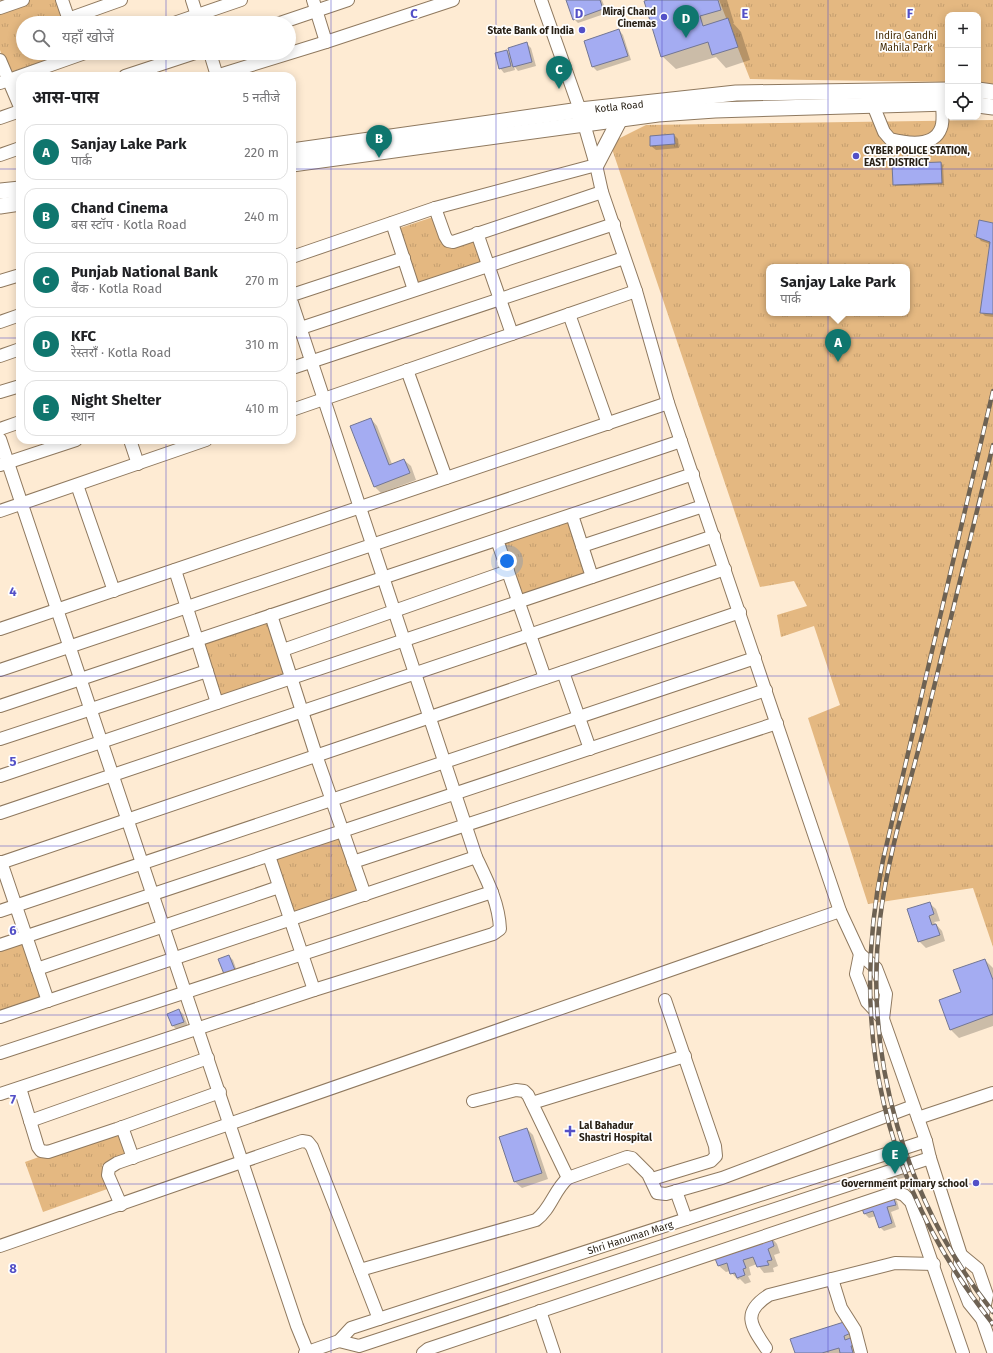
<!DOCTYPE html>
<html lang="hi">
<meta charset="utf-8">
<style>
:root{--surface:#fff;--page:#f2f2f2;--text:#202124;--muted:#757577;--line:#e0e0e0;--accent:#0f766e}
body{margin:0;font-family:"Fira Sans","Noto Sans Devanagari",sans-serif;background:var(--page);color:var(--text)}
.controls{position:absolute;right:12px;top:12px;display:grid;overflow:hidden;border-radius:8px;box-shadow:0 2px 10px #0003}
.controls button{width:36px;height:36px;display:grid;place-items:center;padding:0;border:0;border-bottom:1px solid var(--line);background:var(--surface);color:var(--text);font:20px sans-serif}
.you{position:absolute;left:507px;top:561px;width:14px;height:14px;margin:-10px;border:3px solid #fff;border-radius:50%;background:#1a73e8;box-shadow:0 0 0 6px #1a73e833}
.badge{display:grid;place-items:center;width:26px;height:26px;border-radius:50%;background:var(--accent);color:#fff;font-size:13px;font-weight:700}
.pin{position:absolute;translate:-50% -33px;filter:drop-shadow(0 1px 2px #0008)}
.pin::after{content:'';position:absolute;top:21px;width:14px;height:12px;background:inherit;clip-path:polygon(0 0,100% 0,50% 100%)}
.popup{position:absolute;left:766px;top:264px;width:144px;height:52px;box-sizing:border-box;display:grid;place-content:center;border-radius:8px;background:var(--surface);filter:drop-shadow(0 1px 3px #0005);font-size:13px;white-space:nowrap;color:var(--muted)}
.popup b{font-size:15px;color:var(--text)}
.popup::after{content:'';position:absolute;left:50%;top:100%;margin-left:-8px;border:8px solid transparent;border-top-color:var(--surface)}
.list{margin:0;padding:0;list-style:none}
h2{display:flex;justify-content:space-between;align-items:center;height:52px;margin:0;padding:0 16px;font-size:17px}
h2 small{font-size:13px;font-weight:400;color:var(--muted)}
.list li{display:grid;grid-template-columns:26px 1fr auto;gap:12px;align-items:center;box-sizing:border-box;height:56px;margin:0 8px 8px;padding:0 8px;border:1px solid var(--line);border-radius:12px}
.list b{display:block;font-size:15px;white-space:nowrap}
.list p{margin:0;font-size:13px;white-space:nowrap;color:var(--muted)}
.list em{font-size:13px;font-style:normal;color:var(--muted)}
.icon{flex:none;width:22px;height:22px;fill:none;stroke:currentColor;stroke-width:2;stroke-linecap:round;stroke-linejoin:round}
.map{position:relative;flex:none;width:993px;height:1353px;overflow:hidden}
.search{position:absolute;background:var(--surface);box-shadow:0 2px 10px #0003;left:16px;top:16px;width:280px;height:44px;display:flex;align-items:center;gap:10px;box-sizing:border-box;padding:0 14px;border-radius:22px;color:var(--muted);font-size:15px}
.panel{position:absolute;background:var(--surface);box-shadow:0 2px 10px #0003;left:16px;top:72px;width:280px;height:372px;border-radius:12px}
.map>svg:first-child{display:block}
.park{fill:url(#park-tufts);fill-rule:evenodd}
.shadow{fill:#0003;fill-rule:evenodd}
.building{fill:#a4acf2;stroke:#727694}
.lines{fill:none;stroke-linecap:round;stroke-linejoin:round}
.minor-casing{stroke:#8f795f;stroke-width:14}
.major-casing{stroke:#8f795f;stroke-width:17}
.minor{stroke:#fff;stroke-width:12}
.major{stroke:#fff;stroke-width:15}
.rail-casing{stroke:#6e6253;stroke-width:4.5}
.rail{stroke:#fff;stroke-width:3;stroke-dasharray:9;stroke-linecap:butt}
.grid{fill:none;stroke:#5350c7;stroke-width:1;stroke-opacity:0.55}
.poi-dot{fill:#5350c7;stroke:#fff;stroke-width:1.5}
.labels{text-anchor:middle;stroke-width:3.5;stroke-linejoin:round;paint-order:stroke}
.poi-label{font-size:10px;font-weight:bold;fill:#282015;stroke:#fff;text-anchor:end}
.park-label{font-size:10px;fill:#432a03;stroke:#fff}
.street-label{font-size:10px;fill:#282015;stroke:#fff}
.grid-label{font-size:13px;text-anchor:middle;font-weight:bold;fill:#5350c7;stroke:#fff;stroke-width:3.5;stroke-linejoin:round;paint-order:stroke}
</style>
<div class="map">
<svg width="993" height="1353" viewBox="0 0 993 1353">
<defs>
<pattern id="park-tufts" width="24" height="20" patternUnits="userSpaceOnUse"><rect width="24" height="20" fill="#e4b881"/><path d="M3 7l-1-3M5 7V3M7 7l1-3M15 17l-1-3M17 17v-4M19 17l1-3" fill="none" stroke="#c49e6f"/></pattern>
</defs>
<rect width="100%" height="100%" fill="#feebd3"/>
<g class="park">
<path d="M 29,0 L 58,0 L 65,23 L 23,23 L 23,53 L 67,53 L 8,73 L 0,50 L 0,9 Z"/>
<path d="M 719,0 L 993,0 L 993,85 L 978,84 L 978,15 L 948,15 L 948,82 L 750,79 Z"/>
<path d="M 993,120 L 993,947 L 973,888 L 868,904 L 808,718 L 840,705 L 814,626 L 781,637 L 777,615 L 807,606 L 794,581 L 760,587 L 610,143 L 646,125 ZM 769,267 L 907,267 L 907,313 L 769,313 Z"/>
<path d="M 436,216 L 446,246 L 474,237 L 483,263 L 416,286 L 397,229 Z"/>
<path d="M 570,518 L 589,576 L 523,599 L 502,540 Z"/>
<path d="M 268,621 L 287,677 L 220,699 L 202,643 Z"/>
<path d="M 341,835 L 360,894 L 294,916 L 273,857 Z"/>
<path d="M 24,940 L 44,998 L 0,1013 L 0,948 Z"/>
<path d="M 117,1129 L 127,1156 L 102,1165 L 110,1188 L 43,1212 L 25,1162 Z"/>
</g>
<g class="shadow">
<path d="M 567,0 L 602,0 L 607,13 L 578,23 L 574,19 Z"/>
<path d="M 652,0 L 727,0 L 734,23 L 733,23 L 741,32 L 750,60 L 726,68 L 716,57 L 676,69 L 662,56 Z"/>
<path d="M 619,30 L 623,35 L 631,60 L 597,71 L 593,67 L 585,42 Z"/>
<path d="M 526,43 L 531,48 L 536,66 L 518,71 L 514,66 L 515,70 L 504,73 L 500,68 L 507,51 L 511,55 Z"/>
<path d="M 674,135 L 678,139 L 679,148 L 656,150 L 651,146 Z"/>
<path d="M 941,163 L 943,165 L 944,185 L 896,186 L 894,185 Z"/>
<path d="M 993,224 L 993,317 L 985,316 L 981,312 L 990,244 L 981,241 L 977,236 Z"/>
<path d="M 371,419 L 377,426 L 392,464 L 404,460 L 411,466 L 416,480 L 381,493 L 375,487 Z"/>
<path d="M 929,903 L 936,909 L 940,921 L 934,922 L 942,931 L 945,941 L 926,948 L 919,941 Z"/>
<path d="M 229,956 L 233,960 L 238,974 L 225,974 Z"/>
<path d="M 985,960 L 993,968 L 993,1026 L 959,1038 L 950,1029 L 962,992 Z"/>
<path d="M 179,1010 L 183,1014 L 188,1026 L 177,1030 L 173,1026 Z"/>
<path d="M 527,1129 L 533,1135 L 548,1179 L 522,1188 L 515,1182 Z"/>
<path d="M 904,1170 L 906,1177 L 891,1181 L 889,1180 L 887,1172 Z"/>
<path d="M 892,1197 L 897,1201 L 899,1209 L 891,1212 L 896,1227 L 884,1231 L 880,1227 L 876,1216 L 869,1218 L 865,1214 L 862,1206 Z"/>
<path d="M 771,1237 L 777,1244 L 780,1253 L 774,1255 L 778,1266 L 773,1268 L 774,1272 L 764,1273 L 757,1264 L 749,1267 L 751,1275 L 748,1276 L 751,1282 L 745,1284 L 740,1279 L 738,1280 L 730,1271 L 726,1272 L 719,1266 L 716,1256 ZM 726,1260 L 733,1262 L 727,1264 Z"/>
<path d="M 847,1322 L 863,1353 L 796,1353 Z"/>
</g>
<g class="building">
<path d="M 566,0 L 600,0 L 603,9 L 573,20 Z"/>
<path d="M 648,0 L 718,0 L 721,10 L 700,16 L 703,26 L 728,18 L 738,47 L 712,55 L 708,42 L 661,57 L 644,1 Z"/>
<path d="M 619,29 L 628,56 L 592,67 L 584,41 Z"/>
<path d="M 527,42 L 532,62 L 513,67 L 508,48 Z"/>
<path d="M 507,50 L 511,66 L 499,69 L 495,53 Z"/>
<path d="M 674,134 L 675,144 L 650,146 L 650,136 Z"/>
<path d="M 941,162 L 942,183 L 893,185 L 892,164 Z"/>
<path d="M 979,220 L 993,223 L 993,314 L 980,313 L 990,242 L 976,237 Z"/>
<path d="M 371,418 L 389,465 L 404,459 L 410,473 L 374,487 L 350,426 Z"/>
<path d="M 930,902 L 934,914 L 929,916 L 932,925 L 936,924 L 940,935 L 918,942 L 907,909 Z"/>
<path d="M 229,955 L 235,970 L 224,974 L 218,959 Z"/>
<path d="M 985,959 L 993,980 L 993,1014 L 950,1030 L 939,1000 L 961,992 L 953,970 Z"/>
<path d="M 179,1009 L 184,1022 L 172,1026 L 167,1014 Z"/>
<path d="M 527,1128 L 542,1173 L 514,1182 L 499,1137 Z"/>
<path d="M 893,1196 L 896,1205 L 887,1207 L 892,1223 L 879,1228 L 873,1211 L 864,1214 L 861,1206 Z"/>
<path d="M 771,1236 L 774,1246 L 768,1249 L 772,1260 L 767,1261 L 769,1265 L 757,1267 L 753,1257 L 743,1260 L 746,1268 L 743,1269 L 745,1275 L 737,1278 L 735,1273 L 730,1274 L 727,1263 L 718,1266 L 714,1256 Z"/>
<path d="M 847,1321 L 851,1333 L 844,1336 L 845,1340 L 853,1337 L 855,1345 L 851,1346 L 853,1353 L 840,1353 L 839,1348 L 822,1353 L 795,1353 L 790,1339 Z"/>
</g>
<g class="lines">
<g class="minor-casing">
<g id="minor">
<path d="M 62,0 L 70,23"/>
<path d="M 192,0 L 199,22"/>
<path d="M 313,0 L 326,42"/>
<path d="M 541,0 L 580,110 L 596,165 L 602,192 L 636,291 L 668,403 L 840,911 L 860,954 L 876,968 L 886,994 L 883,1019"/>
<path d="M 0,8 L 23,0"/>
<path d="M 68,19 L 121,0"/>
<path d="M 174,23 L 241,0"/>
<path d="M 280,23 L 348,0"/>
<path d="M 210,53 L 217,76"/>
<path d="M 0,60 L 20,107"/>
<path d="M 125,76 L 195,53"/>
<path d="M 216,76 L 326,42 L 453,0"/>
<path d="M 0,83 L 85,53"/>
<path d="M 873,105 L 884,132 L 890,139 C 906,143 934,148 941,128 C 944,121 942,110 942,102"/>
<path d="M 0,118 L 20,111"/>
<path d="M 0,155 L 20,148"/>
<path d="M 435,208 L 445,236 L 448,241 L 453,242 L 602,192"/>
<path d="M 392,223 L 414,290"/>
<path d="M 477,233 L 512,334"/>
<path d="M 292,257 L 435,208 L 596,165"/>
<path d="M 0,281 L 20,275"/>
<path d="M 292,295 L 404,258"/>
<path d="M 569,314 L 608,424"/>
<path d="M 0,322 L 20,315"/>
<path d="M 292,331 L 614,224"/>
<path d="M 0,356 L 20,349"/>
<path d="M 292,368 L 624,258"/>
<path d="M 407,370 L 446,478"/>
<path d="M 0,392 L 20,386"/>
<path d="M 292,410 L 636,291"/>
<path d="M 0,429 L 20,422"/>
<path d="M 0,439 L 297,1326 L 308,1353"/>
<path d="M 130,440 L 138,464"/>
<path d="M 0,465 L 76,440"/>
<path d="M 77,485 L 114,591"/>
<path d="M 0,511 L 206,440"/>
<path d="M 572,515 L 592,577"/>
<path d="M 497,540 L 545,678"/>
<path d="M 582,546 L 703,506"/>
<path d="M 175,570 L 217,703"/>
<path d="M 271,615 L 316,755 L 365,895"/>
<path d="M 0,629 L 668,403"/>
<path d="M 283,650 L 508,571"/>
<path d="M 0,670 L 681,441"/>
<path d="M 563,672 L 590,749"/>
<path d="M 0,706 L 693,474"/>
<path d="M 0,739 L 207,671"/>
<path d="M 0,776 L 714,536"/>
<path d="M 0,813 L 725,569"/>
<path d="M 269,856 L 314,990"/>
<path d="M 1,862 L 48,1001"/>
<path d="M 353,862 L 777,723"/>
<path d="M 0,863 L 740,612"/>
<path d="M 0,911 L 755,658"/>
<path d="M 0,945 L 766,690"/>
<path d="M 860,954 L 856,974 L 867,1002 L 883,1019 L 926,1141 L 930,1158 L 961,1255 L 958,1275 L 969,1303 L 982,1319 L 993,1351"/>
<path d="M 37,969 L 279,887"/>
<path d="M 0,1017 L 476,857"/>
<path d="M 0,1053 L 492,892"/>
<path d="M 20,1088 L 38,1147 L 41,1151 L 48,1152 L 117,1129 L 220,1092"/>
<path d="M 0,1094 L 314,990 L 493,934 L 500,929 C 499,903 487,880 476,857 L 292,303"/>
<path d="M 473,1101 L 516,1090 L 524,1091 L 528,1095 L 568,1178"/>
<path d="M 532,1103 L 685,1056"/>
<path d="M 918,1118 L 993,1093"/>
<path d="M 30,1121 L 208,1058"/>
<path d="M 122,1127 L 133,1158"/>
<path d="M 652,1179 L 711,1161 L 716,1156 L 715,1146 L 665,1000"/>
<path d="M 676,1191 L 686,1219"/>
<path d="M 121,1205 L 108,1175 L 109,1168 L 117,1163 L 840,911"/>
<path d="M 0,1246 L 302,1141 L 308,1142 L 312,1147 L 360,1270"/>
<path d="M 961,1255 L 978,1269 L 987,1295 L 982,1319"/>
<path d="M 832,1279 L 841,1308 L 855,1330 L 861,1353"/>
<path d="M 540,1311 L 554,1353"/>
<path d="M 379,1319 L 360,1270 L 536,1220 C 551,1209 554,1190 568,1178 L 627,1157 L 632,1158 L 648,1174 L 657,1193 L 666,1194 L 722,1178 L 913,1106"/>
<path d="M 339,1341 L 359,1346 L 930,1158"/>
<path d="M 766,1348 C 750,1325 742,1312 769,1295 L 895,1263 L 934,1264"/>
<path d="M 305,1353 L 339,1341 L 351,1328 L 926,1141"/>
<path d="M 423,1353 L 428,1349 L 896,1192 L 904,1195 L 911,1202 L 963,1353"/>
</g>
</g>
<g class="major-casing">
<g id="major">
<path d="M 978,90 L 993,92"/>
<path d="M 978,105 L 993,107"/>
<path d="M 292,151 L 580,110 L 736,93 L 948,90"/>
<path d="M 292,164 L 658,114 L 715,110 L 948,103"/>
<path d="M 596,165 L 620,119"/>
<path d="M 0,191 L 20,189"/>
<path d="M 0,206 L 20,203"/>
</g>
</g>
<use href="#minor" class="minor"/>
<use href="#major" class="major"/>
<g class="rail-casing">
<g id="rail">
<path d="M 993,391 L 883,860 C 848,1030 884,1187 993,1324"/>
<path d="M 993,445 C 971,538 948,631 925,724 C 909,788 888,853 880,919 C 863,1059 906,1202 993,1312"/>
</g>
</g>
<use href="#rail" class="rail"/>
</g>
<path class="grid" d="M 166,0 L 166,23M 331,0 L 331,1353M 496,0 L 496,1353M 662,0 L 662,1353M 828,0 L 828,1353M 166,53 L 166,76M 0,169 L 20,169M 292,169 L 993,169M 0,338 L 20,338M 292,338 L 993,338M 166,440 L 166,1353M 0,507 L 993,507M 0,676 L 993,676M 0,846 L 993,846M 0,1015 L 993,1015M 0,1184 L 993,1184"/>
<g class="poi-dot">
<circle cx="664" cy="17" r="4"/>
<circle cx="582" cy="30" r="4"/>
<circle cx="856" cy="156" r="4"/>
<path d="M568 1125h4v4h4v4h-4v4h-4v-4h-4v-4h4z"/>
<circle cx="976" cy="1183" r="4"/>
</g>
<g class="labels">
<g class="poi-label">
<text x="656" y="15">Miraj Chand<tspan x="656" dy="12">Cinemas</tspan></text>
<text x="574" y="34">State Bank of India</text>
<text x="864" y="154" text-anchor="start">CYBER POLICE STATION,<tspan x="864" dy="12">EAST DISTRICT</tspan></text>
<text x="579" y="1129" text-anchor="start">Lal Bahadur<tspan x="579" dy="12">Shastri Hospital</tspan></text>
<text x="968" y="1187">Government primary school</text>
</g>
<g class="park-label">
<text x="906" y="39">Indira Gandhi<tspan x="906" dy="12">Mahila Park</tspan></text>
</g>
<g class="street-label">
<text transform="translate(619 106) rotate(-6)" y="4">Kotla Road</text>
<text transform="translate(630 1237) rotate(-18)" y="4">Shri Hanuman Marg</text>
</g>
</g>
<g class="grid-label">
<text x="414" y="18">C</text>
<text x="579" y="18">D</text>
<text x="745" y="18">E</text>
<text x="910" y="18">F</text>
<text x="13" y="596">4</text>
<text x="13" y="766">5</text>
<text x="13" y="935">6</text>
<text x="13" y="1104">7</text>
<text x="13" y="1273">8</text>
</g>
</svg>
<div class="controls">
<button>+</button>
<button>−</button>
<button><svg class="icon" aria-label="locate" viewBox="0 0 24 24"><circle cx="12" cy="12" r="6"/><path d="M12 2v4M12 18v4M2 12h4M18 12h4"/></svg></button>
</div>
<div class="you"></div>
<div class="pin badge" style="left:838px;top:362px">A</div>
<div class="popup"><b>Sanjay Lake Park</b>पार्क</div>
<div class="pin badge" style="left:379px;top:158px">B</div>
<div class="pin badge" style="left:559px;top:89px">C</div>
<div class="pin badge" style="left:686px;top:38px">D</div>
<div class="pin badge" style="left:895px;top:1174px">E</div>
<div class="search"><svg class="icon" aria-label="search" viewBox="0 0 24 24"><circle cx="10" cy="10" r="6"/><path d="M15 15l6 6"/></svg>यहाँ खोजें</div>
<section class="panel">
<h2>आस-पास<small>5 नतीजे</small></h2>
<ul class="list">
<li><span class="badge">A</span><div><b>Sanjay Lake Park</b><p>पार्क</p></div><em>220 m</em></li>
<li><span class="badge">B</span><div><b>Chand Cinema</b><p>बस स्टॉप · Kotla Road</p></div><em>240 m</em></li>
<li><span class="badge">C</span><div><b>Punjab National Bank</b><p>बैंक · Kotla Road</p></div><em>270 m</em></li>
<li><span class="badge">D</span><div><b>KFC</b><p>रेस्तराँ · Kotla Road</p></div><em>310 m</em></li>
<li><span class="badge">E</span><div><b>Night Shelter</b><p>स्थान</p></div><em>410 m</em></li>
</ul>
</section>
</div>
